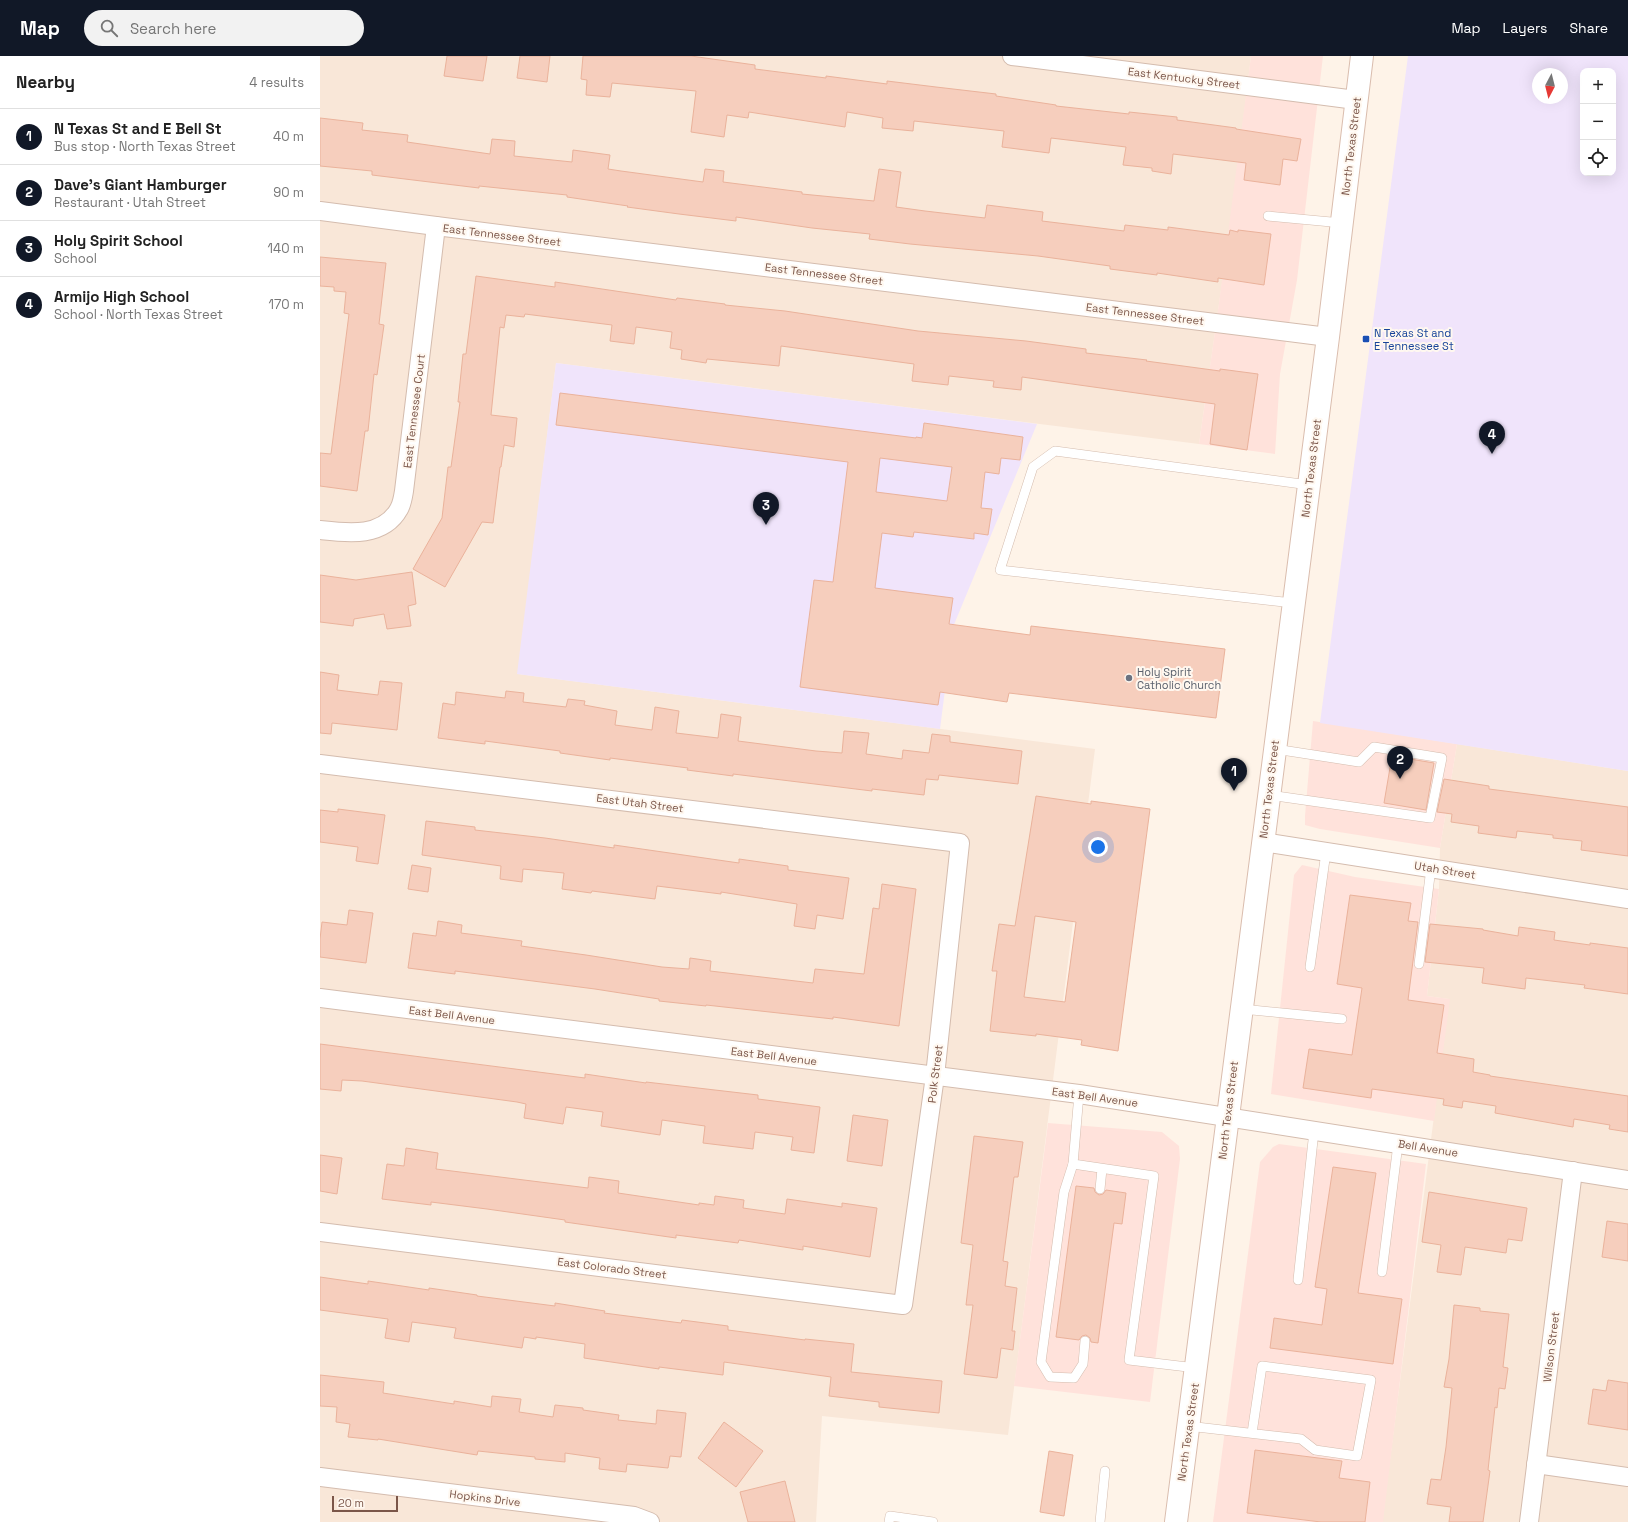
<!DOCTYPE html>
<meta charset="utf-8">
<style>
:root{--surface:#fff;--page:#f2f2f2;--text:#222;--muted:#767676;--line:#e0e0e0;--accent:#111827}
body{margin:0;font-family:"Space Grotesk",sans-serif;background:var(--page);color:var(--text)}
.controls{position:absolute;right:12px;top:12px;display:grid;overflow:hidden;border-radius:8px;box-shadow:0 4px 16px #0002}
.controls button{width:36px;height:36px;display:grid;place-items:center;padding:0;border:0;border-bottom:1px solid var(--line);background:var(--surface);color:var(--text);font:20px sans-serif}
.compass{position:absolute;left:1212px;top:12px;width:36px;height:36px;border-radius:50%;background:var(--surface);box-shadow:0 4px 16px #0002;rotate:187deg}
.scale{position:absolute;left:12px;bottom:10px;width:66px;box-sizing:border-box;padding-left:4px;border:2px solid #7b5649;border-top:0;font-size:11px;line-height:14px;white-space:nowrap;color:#7b5649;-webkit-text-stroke:3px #fff8f0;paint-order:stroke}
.you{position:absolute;left:778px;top:791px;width:14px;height:14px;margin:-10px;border:3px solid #fff;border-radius:50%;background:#1a73e8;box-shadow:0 0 0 6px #1a73e833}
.badge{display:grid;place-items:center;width:26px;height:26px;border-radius:50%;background:var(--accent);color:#fff;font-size:13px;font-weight:700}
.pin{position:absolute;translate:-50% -33px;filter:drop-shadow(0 1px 2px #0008)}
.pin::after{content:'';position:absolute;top:21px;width:14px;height:12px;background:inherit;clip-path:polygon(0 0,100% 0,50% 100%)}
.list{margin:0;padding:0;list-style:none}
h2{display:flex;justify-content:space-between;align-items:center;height:52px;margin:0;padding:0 16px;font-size:17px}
h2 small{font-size:13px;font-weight:400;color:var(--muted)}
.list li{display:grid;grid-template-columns:26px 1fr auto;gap:12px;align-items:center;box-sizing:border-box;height:56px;padding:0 16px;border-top:1px solid var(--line)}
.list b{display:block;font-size:15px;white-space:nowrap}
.list p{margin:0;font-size:13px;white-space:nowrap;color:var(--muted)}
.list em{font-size:13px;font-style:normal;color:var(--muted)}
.icon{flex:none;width:22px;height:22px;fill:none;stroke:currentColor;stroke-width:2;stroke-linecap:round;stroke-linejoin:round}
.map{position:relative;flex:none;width:1308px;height:1466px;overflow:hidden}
header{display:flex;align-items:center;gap:24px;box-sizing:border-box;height:56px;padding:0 20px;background:var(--accent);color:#fff}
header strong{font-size:19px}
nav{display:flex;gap:22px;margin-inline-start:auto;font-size:14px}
.search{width:280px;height:36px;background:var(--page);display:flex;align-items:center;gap:10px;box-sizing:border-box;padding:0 14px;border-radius:22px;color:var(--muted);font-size:15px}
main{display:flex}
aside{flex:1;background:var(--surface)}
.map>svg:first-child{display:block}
.residential{fill:#f9e7d8}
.commercial{fill:#ffe2db}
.education{fill:#f0e4fb;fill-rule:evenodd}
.building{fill:#f6cebd;stroke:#eab29b;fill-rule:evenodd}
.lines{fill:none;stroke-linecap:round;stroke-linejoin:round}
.lane-casing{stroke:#d4bcae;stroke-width:10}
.street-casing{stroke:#d4bcae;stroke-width:20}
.secondary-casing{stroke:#dabdae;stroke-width:24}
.lane{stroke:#fff;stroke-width:9}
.street{stroke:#fff;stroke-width:18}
.secondary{stroke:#fff;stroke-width:22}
.transit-dot{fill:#1a4fb4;stroke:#fff8f0;stroke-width:1.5}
.worship-dot{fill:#6b7280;stroke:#fff8f0;stroke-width:1.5}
.labels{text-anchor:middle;stroke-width:4;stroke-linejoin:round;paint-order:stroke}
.street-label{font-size:11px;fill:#7b5649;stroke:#fff8f0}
.transit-label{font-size:11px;fill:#164399;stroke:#fff8f0;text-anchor:start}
.worship-label{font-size:11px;fill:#5b616d;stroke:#fff8f0;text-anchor:start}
</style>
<header>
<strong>Map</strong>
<div class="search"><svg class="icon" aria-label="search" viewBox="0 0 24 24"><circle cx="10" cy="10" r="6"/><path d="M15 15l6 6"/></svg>Search here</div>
<nav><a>Map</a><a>Layers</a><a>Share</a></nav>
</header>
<main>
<aside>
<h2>Nearby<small>4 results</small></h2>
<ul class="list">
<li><span class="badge">1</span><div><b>N Texas St and E Bell St</b><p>Bus stop · North Texas Street</p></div><em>40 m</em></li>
<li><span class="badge">2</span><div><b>Dave's Giant Hamburger</b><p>Restaurant · Utah Street</p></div><em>90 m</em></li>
<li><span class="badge">3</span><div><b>Holy Spirit School</b><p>School</p></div><em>140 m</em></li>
<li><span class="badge">4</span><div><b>Armijo High School</b><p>School · North Texas Street</p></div><em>170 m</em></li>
</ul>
</aside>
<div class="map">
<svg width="1308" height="1466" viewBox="0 0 1308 1466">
<rect width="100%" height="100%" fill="#fef3e8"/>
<g class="residential">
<path d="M 0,0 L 931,0 L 913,150 L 879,388 L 236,307 L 198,618 L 775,693 L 688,1379 L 502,1360 L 496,1466 L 0,1466 Z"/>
<path d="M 1137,688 L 1308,715 L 1308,1466 L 1062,1466 L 1129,943 L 1107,940 L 1119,833 L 1120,792 Z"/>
</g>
<g class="commercial">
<path d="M 931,0 L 1003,0 L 977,224 L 960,318 L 955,398 L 879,388 L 899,247 Z"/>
<path d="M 993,665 L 1137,688 L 1120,792 L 1000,773 L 985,769 L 985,760 Z"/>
<path d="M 982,809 L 1035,821 L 1119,833 L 1107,940 L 1130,943 L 1114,1065 L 951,1038 L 974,819 Z"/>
<path d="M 728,1067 L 842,1076 L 859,1090 L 860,1103 L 830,1346 L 694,1330 Z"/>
<path d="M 959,1088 L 1106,1108 L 1063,1466 L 893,1466 L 940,1106 L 953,1091 Z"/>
</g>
<g class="education">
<path d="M 1088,0 L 1308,0 L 1308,715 L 1000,667 ZM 1263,15 L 1293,15 L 1293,117 L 1263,117 ZM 1218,18 L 1242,18 L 1242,42 L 1218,42 Z"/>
<path d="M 236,307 L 717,368 L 633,571 L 620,673 L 197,618 Z"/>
</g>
<g class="building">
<path d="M 127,0 L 167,0 L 163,25 L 124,20 Z"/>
<path d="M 200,0 L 230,0 L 227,26 L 197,22 Z"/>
<path d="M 263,0 L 371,0 L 435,9 L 435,13 L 506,22 L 506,20 L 567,28 L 567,25 L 616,31 L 676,38 L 676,40 L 736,49 L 736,50 L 809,58 L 809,56 L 857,61 L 857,64 L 916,72 L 916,73 L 981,83 L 977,105 L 963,103 L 960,129 L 924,124 L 926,107 L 853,98 L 851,118 L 832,115 L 832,112 L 803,109 L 806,91 L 731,82 L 729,97 L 682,91 L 684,75 L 594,65 L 593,75 L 562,72 L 563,62 L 527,56 L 525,71 L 429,56 L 428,62 L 407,59 L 404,81 L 371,76 L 376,35 L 292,27 L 290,41 L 266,39 L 267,24 L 261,23 Z"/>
<path d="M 0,62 L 43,67 L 42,74 L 88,79 L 87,86 L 170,98 L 172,83 L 195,85 L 194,100 L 252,106 L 253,94 L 290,99 L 288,113 L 301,115 L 383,126 L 385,113 L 404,115 L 403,126 L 482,136 L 482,138 L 554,145 L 559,113 L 581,116 L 576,151 L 605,155 L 665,162 L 667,149 L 723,156 L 722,165 L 804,175 L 805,169 L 848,174 L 848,171 L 909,179 L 910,174 L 918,176 L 918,174 L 951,178 L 944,229 L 898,222 L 898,226 L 837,217 L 837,219 L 790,213 L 790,210 L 718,200 L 590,188 L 549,183 L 550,178 L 492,172 L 416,161 L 416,165 L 359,158 L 307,151 L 308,150 L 247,141 L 247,139 L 159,130 L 159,132 L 52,119 L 52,115 L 0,110 Z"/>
<path d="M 0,201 L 66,207 L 59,268 L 64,269 L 57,319 L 54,318 L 48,375 L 45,375 L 37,435 L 0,430 L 0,397 L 11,398 L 29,258 L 24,257 L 26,236 L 14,235 L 14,231 L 0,230 Z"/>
<path d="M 156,220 L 235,231 L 235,226 L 356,244 L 357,242 L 405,248 L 405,249 L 465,255 L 598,275 L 706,285 L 766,293 L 766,297 L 827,304 L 826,305 L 900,315 L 900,313 L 938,318 L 927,394 L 890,388 L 895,348 L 702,321 L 701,334 L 673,331 L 674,325 L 629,320 L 628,329 L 592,325 L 594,308 L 461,290 L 459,310 L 387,303 L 386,307 L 361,303 L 362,294 L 350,292 L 352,276 L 316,271 L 314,288 L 290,285 L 292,269 L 205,258 L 204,261 L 186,259 L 184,272 L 180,271 L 171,359 L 197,362 L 194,391 L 184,389 L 181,411 L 180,411 L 173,467 L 162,466 L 125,531 L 93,513 L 122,462 L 128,411 L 131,411 L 140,346 L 138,346 L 143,298 L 146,298 Z"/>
<path d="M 240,337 L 596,382 L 596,381 L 602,382 L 604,367 L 703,381 L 700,404 L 681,402 L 679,418 L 665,416 L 661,452 L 672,453 L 668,479 L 654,477 L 654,483 L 594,476 L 593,481 L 562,477 L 555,532 L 633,542 L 629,568 L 710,579 L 711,570 L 905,593 L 896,662 L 689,637 L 687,646 L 620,636 L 618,649 L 480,631 L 494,524 L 513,526 L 528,406 L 236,369 ZM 560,402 L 632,411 L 627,445 L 556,436 Z"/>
<path d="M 92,516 L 96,548 L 88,550 L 91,570 L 67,573 L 64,558 L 34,563 L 33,570 L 0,566 L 0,519 L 36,524 Z"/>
<path d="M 0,616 L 19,619 L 17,634 L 58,639 L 60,625 L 82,627 L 77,674 L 12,667 L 11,678 L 0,677 Z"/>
<path d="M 186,635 L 204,637 L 203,646 L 246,651 L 248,643 L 265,645 L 264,649 L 297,655 L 295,669 L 332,674 L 335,651 L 359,655 L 356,677 L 398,682 L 401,658 L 421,661 L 418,685 L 496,695 L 522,697 L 524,675 L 549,677 L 546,698 L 582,703 L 583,694 L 609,697 L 612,678 L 630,680 L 630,686 L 702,695 L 698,728 L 619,719 L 618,724 L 606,723 L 604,739 L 552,733 L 552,735 L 413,718 L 413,720 L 367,714 L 368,712 L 290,702 L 290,704 L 240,697 L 240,695 L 165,685 L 165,688 L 118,682 L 123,647 L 135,649 L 136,636 L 185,642 Z"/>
<path d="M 1072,700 L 1114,707 L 1106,754 L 1064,747 Z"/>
<path d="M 1124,723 L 1169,730 L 1169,733 L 1308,751 L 1308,800 L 1261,794 L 1262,785 L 1233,782 L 1233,779 L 1197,775 L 1196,782 L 1158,777 L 1159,770 L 1131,766 L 1132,758 L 1117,756 Z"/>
<path d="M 716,740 L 771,748 L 771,745 L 830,753 L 798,995 L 761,989 L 762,984 L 716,978 L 716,980 L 670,975 L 677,915 L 672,915 L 679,868 L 695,870 ZM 715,860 L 756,866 L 745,946 L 704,941 Z"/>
<path d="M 18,753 L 65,759 L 58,808 L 36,805 L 38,791 L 0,786 L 0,754 L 18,756 Z"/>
<path d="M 106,765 L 155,771 L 155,774 L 225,782 L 294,792 L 294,789 L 419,807 L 419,803 L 468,810 L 468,814 L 529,822 L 523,863 L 497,859 L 495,873 L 474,870 L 477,848 L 401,836 L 401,838 L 337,830 L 335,843 L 272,835 L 271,837 L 242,833 L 244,817 L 203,813 L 202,826 L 180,823 L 181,810 L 102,799 Z"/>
<path d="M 92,809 L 111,812 L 108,836 L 88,833 Z"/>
<path d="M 562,828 L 596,833 L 579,970 L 513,961 L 513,963 L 386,949 L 386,950 L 339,945 L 339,943 L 275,933 L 135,915 L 135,918 L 88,912 L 93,877 L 116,880 L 118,865 L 142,869 L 141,877 L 202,885 L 201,890 L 266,899 L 342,911 L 369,913 L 370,902 L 391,905 L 390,915 L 493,927 L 495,913 L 544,918 L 553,852 L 559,853 Z"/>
<path d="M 1030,839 L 1091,847 L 1088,865 L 1098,866 L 1088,944 L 1124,949 L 1117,997 L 1154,1003 L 1153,1016 L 1170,1019 L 1170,1020 L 1308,1040 L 1308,1076 L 1289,1073 L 1290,1069 L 1254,1063 L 1253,1071 L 1175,1057 L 1176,1050 L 1143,1045 L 1142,1052 L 1123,1049 L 1124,1043 L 1052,1033 L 1051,1042 L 983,1032 L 989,993 L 1032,999 L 1042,932 L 1017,928 Z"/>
<path d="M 29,854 L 53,857 L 46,907 L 0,901 L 0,883 L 2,866 L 27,869 Z"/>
<path d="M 1110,868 L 1163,873 L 1163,874 L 1198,880 L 1199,871 L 1235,876 L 1234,884 L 1270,889 L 1270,887 L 1308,892 L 1308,938 L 1264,932 L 1265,929 L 1206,922 L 1205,933 L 1162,927 L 1164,912 L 1105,906 Z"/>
<path d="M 0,988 L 265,1022 L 265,1018 L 326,1027 L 326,1026 L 438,1039 L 438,1043 L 500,1051 L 494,1097 L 471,1094 L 473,1081 L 435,1076 L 433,1093 L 383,1087 L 385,1070 L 342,1064 L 340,1079 L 281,1070 L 283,1056 L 246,1051 L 243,1068 L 204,1062 L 206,1048 L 197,1046 L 42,1025 L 22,1024 L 21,1035 L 0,1033 Z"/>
<path d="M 533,1059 L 568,1064 L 562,1110 L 527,1105 Z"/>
<path d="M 654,1080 L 703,1086 L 698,1121 L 694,1121 L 683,1205 L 688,1206 L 685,1230 L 697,1232 L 692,1275 L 695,1275 L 693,1294 L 681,1292 L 677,1322 L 644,1318 L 653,1249 L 646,1249 L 653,1189 L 641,1187 Z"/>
<path d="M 86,1092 L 118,1097 L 116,1113 L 268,1132 L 269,1121 L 299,1125 L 298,1137 L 379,1149 L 379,1147 L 394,1149 L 395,1140 L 424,1144 L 423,1152 L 465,1158 L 467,1143 L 522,1151 L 522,1147 L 557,1152 L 550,1201 L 483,1190 L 483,1194 L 419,1184 L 418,1187 L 356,1179 L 356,1182 L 245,1166 L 245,1164 L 167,1153 L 111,1146 L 111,1149 L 62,1143 L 67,1108 L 84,1110 Z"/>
<path d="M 0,1099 L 22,1102 L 17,1138 L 0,1135 Z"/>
<path d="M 1013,1111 L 1056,1117 L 1038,1237 L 1082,1243 L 1073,1308 L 950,1292 L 954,1262 L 1002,1269 L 1007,1233 L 995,1231 Z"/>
<path d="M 756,1130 L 774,1132 L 775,1136 L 779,1139 L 783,1138 L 786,1134 L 806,1137 L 802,1168 L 794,1167 L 778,1287 L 771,1286 L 770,1282 L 766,1279 L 762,1280 L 759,1284 L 736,1281 Z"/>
<path d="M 1109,1136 L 1207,1152 L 1202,1185 L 1188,1183 L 1186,1197 L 1145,1191 L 1141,1219 L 1117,1216 L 1121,1189 L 1102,1186 Z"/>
<path d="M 1287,1165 L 1308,1168 L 1308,1205 L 1282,1201 Z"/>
<path d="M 0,1221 L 48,1228 L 48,1225 L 109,1234 L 109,1232 L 157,1239 L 157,1240 L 235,1250 L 235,1247 L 285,1255 L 284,1257 L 361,1267 L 362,1264 L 408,1270 L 408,1274 L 485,1284 L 485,1283 L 534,1288 L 531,1316 L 622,1325 L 619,1357 L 559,1351 L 559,1346 L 509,1340 L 511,1321 L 404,1306 L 403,1319 L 339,1311 L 339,1313 L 264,1302 L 265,1288 L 216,1281 L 216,1283 L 204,1281 L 202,1292 L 134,1282 L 136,1272 L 92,1266 L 89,1286 L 65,1282 L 68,1263 L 0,1254 Z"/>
<path d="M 1134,1249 L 1160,1252 L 1160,1255 L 1189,1258 L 1183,1311 L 1188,1312 L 1185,1333 L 1179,1332 L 1177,1352 L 1175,1351 L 1168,1414 L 1170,1415 L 1163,1466 L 1129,1466 L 1131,1451 L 1107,1448 L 1111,1423 L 1121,1424 L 1126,1391 L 1132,1332 L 1124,1331 L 1129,1303 Z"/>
<path d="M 0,1319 L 64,1326 L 63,1337 L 134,1348 L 134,1345 L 171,1351 L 172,1340 L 201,1343 L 199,1356 L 233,1361 L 235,1349 L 263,1352 L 263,1354 L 299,1359 L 298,1364 L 336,1368 L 337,1354 L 366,1357 L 361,1401 L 350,1400 L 348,1412 L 307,1408 L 306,1416 L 279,1413 L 280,1402 L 245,1397 L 245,1406 L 215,1403 L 215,1401 L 158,1395 L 157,1399 L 58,1383 L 58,1384 L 28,1381 L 30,1368 L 16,1366 L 17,1351 L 0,1350 Z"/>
<path d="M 1288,1324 L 1308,1327 L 1308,1374 L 1268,1368 L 1273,1333 L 1286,1335 Z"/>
<path d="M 404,1366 L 443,1395 L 416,1431 L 378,1402 Z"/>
<path d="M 935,1394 L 1022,1405 L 1019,1422 L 1050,1426 L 1045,1466 L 1001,1466 L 927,1457 Z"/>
<path d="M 729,1395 L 753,1399 L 744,1460 L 720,1456 Z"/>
<path d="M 465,1425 L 475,1466 L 428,1466 L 420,1436 Z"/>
</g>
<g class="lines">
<g class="lane-casing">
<g id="lane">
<path d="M 948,160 L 1022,167"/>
<path d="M 973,547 L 680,514 L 713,411 L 735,395 L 989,429"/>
<path d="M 949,739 L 1110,762 L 1122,702 L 1054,691 L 1039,706 L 955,693"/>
<path d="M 1099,908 L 1111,812"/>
<path d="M 990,911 L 1006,796"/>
<path d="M 922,953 L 1022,963"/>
<path d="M 759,1038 L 753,1108 L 834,1120 L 809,1304 L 876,1312"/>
<path d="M 753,1108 L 744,1136 L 721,1306 L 730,1321 L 754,1322 L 763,1308 L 765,1285"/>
<path d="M 780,1133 L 782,1113"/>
<path d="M 1062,1216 L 1078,1088"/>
<path d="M 978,1224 L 994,1075"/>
<path d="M 868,1370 L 981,1383 L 995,1394 L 1037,1400 L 1051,1324 L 942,1310 L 932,1377"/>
<path d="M 569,1466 L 570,1460 L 613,1466"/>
<path d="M 780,1466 L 785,1415"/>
</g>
</g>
<g class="street-casing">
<g id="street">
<path d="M 692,0 L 1036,44"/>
<path d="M 0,155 L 116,170 L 1008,281"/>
<path d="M 0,474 C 27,477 63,482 79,453 C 82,448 83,441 84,435 L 116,170"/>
<path d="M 0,708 L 640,787 L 615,1020 L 583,1249 L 0,1176"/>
<path d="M 943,786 L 1308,843"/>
<path d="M 0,942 L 759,1038 L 1308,1124"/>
<path d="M 1216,1408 L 1308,1421"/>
<path d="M 0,1421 L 314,1460 L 330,1466"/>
<path d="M 1209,1466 L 1253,1115"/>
</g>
</g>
<g class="secondary-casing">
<path id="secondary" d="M 856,1466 L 1008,281 L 1042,0"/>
</g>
<use href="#lane" class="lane"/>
<use href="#street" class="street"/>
<use href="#secondary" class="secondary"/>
</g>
<rect class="transit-dot" x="1042" y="279" width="8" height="8" rx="2"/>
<circle class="worship-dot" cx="809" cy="622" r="4"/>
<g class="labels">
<g class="street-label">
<text transform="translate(864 22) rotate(7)" y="4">East Kentucky Street</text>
<text transform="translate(1031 90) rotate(-83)" y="4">North Texas Street</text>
<text transform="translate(182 179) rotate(7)" y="4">East Tennessee Street</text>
<text transform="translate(504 218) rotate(7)" y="4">East Tennessee Street</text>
<text transform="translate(825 258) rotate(7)" y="4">East Tennessee Street</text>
<text transform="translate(94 355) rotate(-83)" y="4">East Tennessee Court</text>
<text transform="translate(991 412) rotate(-83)" y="4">North Texas Street</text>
<text transform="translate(949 733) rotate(-83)" y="4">North Texas Street</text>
<text transform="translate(320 747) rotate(7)" y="4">East Utah Street</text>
<text transform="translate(1125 814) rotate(9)" y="4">Utah Street</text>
<text transform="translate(132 959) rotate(7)" y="4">East Bell Avenue</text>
<text transform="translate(454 1000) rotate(7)" y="4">East Bell Avenue</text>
<text transform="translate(615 1018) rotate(-83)" y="4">Polk Street</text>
<text transform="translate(775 1041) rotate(8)" y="4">East Bell Avenue</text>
<text transform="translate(908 1054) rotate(-83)" y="4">North Texas Street</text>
<text transform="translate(1108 1092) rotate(9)" y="4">Bell Avenue</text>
<text transform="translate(292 1212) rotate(7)" y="4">East Colorado Street</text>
<text transform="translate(1231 1291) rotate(-83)" y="4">Wilson Street</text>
<text transform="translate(868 1376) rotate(-82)" y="4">North Texas Street</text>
<text transform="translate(165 1442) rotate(7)" y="4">Hopkins Drive</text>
</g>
<g class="transit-label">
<text x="1054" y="281">N Texas St and<tspan x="1054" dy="13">E Tennessee St</tspan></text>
</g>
<g class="worship-label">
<text x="817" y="620">Holy Spirit<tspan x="817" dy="13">Catholic Church</tspan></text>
</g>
</g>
</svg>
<div class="controls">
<button>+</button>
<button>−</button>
<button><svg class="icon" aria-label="locate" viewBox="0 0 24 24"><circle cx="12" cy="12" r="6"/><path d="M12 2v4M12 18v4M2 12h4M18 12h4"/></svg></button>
</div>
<svg class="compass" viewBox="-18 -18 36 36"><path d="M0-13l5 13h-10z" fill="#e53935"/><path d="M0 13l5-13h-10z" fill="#767676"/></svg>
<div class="scale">20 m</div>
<div class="you"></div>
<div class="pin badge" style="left:914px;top:735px">1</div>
<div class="pin badge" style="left:1080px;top:723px">2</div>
<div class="pin badge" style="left:446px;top:469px">3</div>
<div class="pin badge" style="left:1172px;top:398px">4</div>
</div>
</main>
